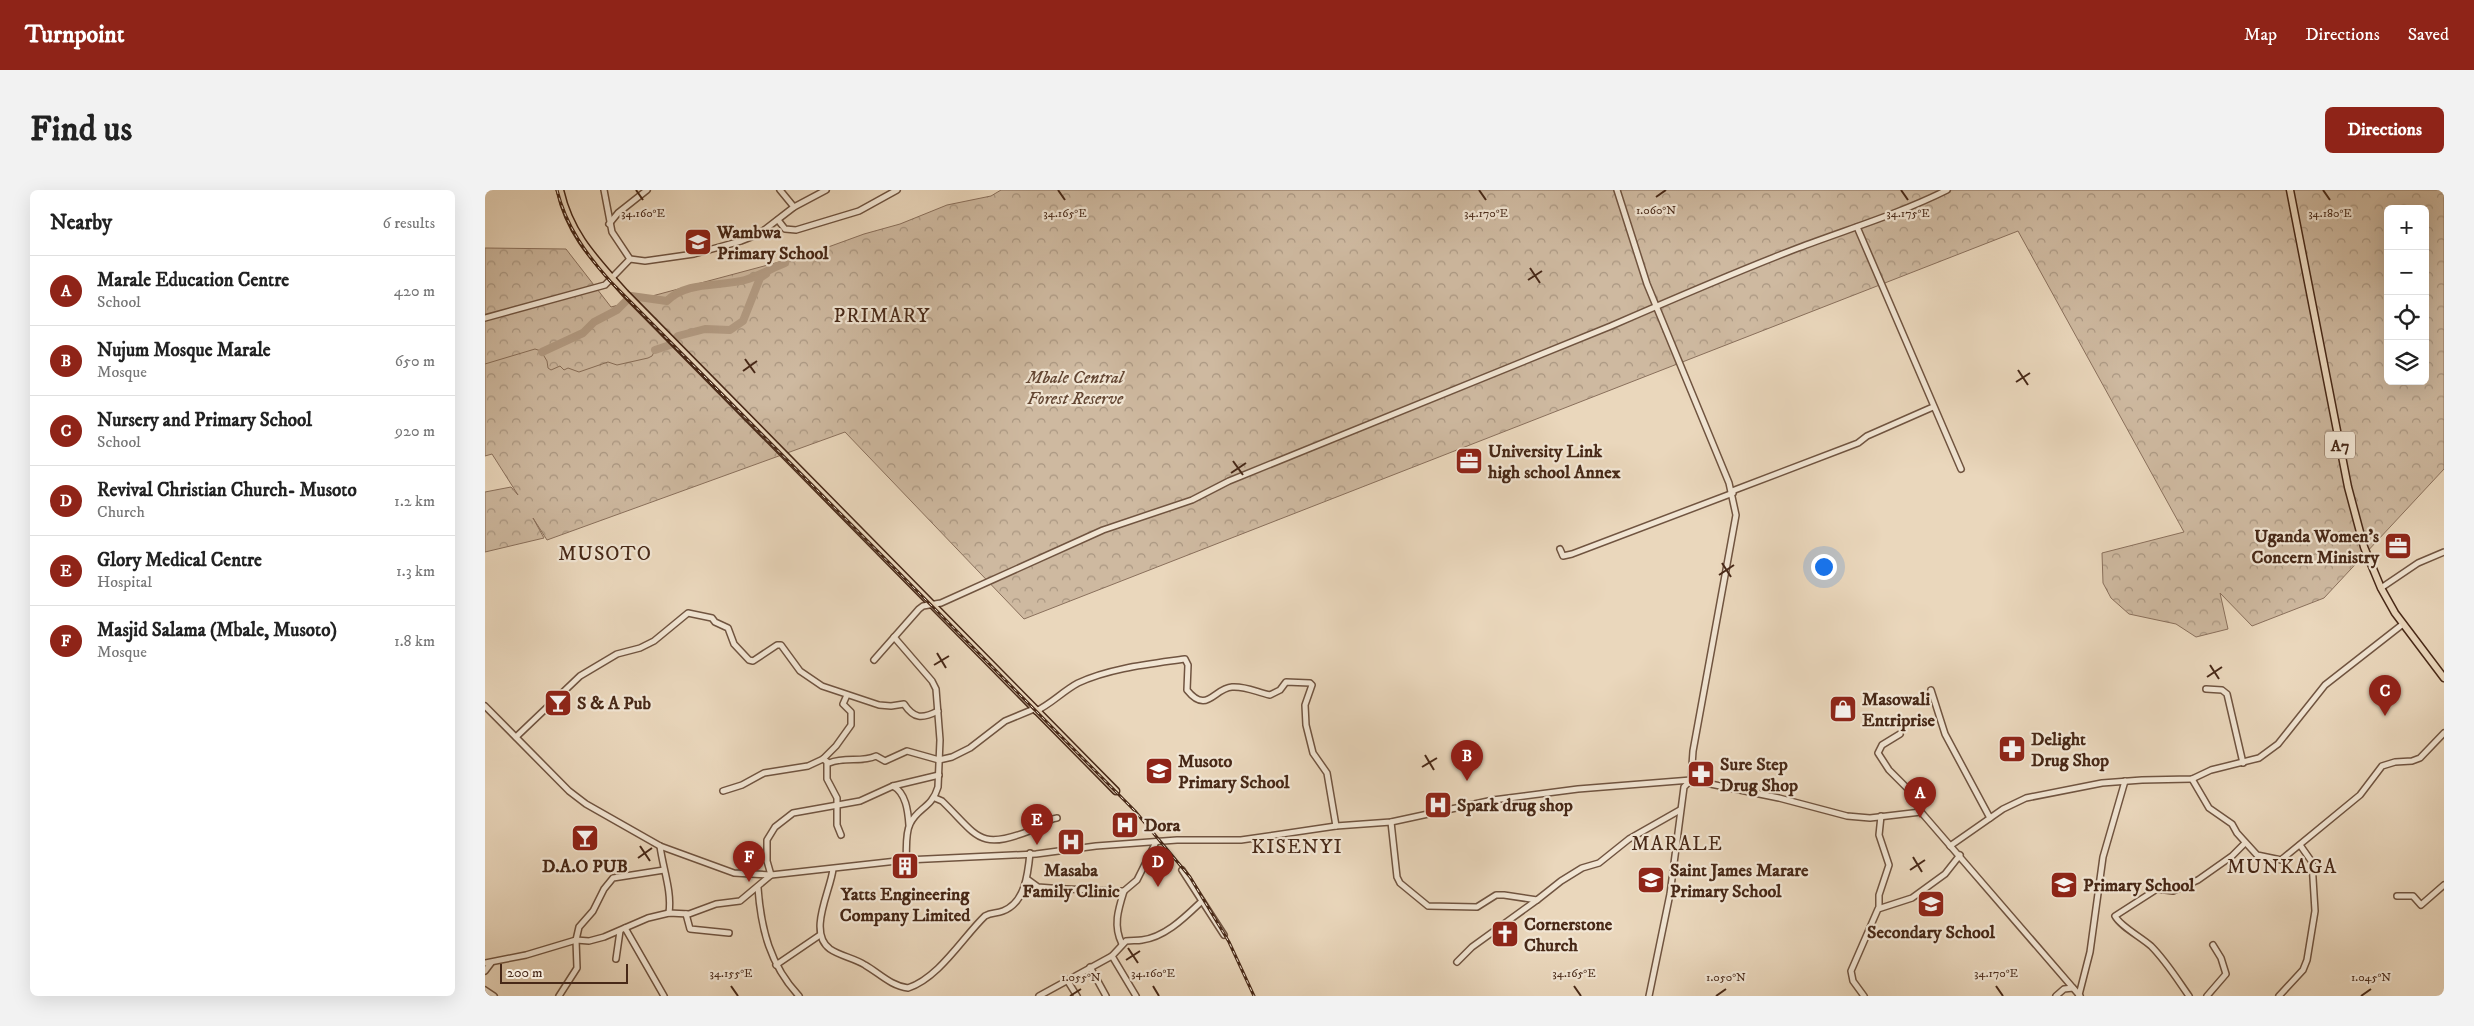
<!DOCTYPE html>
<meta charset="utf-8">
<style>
:root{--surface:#fff;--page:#f2f2f2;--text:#222;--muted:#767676;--line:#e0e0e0;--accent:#8f2418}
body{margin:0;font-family:"IM FELL DW Pica",serif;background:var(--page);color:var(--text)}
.controls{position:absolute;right:15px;top:15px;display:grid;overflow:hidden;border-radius:8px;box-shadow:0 5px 20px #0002}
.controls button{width:45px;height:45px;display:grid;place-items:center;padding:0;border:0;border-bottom:1px solid var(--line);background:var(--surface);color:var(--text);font:25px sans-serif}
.scale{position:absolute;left:15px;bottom:12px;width:128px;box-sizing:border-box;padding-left:5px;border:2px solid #472817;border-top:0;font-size:14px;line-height:18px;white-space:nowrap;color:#472817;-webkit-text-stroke:4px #f1e5d3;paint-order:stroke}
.you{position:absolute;left:1338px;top:376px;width:18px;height:18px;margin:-12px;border:4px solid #fff;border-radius:50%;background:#1a73e8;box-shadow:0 0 0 8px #1a73e833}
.badge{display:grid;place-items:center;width:32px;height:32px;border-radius:50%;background:var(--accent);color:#fff;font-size:16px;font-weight:700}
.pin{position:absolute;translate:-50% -41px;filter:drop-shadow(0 1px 2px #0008)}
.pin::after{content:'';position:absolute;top:26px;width:18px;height:15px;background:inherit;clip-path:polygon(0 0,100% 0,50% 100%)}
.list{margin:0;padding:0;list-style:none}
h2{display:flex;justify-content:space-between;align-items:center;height:65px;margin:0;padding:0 20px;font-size:21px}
h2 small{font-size:16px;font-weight:400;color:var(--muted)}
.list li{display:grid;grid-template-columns:32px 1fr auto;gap:15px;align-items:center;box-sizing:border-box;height:70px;padding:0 20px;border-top:1px solid var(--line)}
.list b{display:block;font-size:19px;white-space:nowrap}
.list p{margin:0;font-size:16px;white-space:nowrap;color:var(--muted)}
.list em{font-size:16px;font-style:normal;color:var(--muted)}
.icon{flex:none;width:28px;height:28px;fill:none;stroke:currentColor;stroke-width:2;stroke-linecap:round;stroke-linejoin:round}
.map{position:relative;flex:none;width:1959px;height:806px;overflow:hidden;border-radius:8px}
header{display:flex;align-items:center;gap:30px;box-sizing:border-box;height:70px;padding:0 25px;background:var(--accent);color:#fff}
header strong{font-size:24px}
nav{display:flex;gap:28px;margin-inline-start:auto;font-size:18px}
.intro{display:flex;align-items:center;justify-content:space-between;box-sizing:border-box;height:120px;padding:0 30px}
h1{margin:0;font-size:35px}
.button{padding:12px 22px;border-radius:8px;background:var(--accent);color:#fff;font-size:18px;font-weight:700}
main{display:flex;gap:30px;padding:0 30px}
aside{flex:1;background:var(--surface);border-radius:8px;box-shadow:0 5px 20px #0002}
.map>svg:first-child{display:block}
.forest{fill:url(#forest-crowns);stroke:#8a705c;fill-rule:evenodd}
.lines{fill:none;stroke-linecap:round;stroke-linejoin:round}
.stream{stroke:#886e58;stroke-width:1}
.river{stroke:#b39c84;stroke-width:8}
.minor-casing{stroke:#705440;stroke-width:8}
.major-casing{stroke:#472817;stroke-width:9}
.minor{stroke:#f1e5d3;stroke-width:5}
.major{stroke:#ead7bc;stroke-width:6}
.rail-casing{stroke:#472817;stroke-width:3}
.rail{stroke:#f1e5d3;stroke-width:1;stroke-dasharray:4;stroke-linecap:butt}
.ticks{fill:none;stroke:#472817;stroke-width:2}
.labels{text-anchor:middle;stroke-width:4.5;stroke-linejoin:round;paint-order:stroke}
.shield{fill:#f1e5d3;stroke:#7a614f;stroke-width:1}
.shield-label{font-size:16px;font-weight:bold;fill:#472817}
.poi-label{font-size:18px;font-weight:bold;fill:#472817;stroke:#f1e5d3;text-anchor:start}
.park-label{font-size:18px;font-style:italic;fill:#624532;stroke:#f1e5d3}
.quarter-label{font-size:20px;letter-spacing:1px;fill:#472817;stroke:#f1e5d3}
.ticks-label{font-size:12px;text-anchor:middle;fill:#472817;stroke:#f1e5d3;stroke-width:4.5;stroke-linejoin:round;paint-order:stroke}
</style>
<header>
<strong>Turnpoint</strong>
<nav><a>Map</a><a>Directions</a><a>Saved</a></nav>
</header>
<div class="intro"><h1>Find us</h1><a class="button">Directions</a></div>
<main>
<aside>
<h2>Nearby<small>6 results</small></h2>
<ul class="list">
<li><span class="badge">A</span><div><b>Marale Education Centre</b><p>School</p></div><em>420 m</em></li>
<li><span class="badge">B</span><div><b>Nujum Mosque Marale</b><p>Mosque</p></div><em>650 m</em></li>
<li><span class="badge">C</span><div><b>Nursery and Primary School</b><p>School</p></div><em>920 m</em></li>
<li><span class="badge">D</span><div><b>Revival Christian Church- Musoto</b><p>Church</p></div><em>1.2 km</em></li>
<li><span class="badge">E</span><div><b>Glory Medical Centre</b><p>Hospital</p></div><em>1.3 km</em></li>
<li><span class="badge">F</span><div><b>Masjid Salama (Mbale, Musoto)</b><p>Mosque</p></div><em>1.8 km</em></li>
</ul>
</aside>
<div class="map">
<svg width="1959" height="806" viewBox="0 0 1959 806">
<defs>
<pattern id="forest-crowns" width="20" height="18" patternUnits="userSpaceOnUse" patternTransform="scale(1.25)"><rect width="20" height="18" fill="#ceb9a0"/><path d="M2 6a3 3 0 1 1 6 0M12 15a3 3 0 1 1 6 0" fill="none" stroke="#a99681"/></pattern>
</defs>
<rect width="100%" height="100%" fill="#ead7bc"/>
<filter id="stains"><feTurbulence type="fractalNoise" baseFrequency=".004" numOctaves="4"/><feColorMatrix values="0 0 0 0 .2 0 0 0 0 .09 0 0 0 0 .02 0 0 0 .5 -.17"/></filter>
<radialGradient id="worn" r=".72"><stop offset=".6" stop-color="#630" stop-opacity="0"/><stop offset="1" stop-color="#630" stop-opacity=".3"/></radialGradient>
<path class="forest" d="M 516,0 L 1959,0 L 1959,279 L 1839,408 L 1767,436 L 1735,403 L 1743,439 L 1711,447 L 1691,434 L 1644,424 L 1626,408 L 1618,393 L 1617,363 L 1699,342 L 1533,41 L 539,429 L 360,242 L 62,350 L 48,328 L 59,348 L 0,362 L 0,302 L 26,297 L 33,305 L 7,264 L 0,266 L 0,58 L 81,59 L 126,117 L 324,64 L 379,44 L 415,34 L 462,15 L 506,6 ZM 1903,19 L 1940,19 L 1940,191 L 1903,191 Z"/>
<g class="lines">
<path class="stream" d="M 0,174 L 50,159 L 56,161 L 62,171 L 63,178 L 66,180 L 75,176 L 79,180 L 83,178 L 94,182 L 123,172 L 132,175 L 163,168 L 167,166 L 170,160"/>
<g class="river">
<path d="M 170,160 L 185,155 L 193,146 L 220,139 L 245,140 L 258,131 L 275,88 L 281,84"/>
<path d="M 57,162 L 98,143 L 109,132 L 132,120 L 146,106 L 182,111 C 202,91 234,97 260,90 C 274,86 287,78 300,73"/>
</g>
<g class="minor-casing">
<g id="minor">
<path d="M 119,0 L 127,42 L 145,69 L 160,71 L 209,64 L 256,51 L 274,44 L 309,17 L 341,0"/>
<path d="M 295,0 L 309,17"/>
<path d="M 1132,0 L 1162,94 L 1244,293 L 1251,325 L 1208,561 L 1206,590 L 1199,597 L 1185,704 L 1164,806"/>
<path d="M 293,30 L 300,39 L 311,40 L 374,21 L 412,0"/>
<path d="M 124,34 L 133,23 L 162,0"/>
<path d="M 1372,37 L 1476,279"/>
<path d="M 0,128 L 120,95 L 145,69"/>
<path d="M 1247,301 L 1373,253 L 1382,246 L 1448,217"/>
<path d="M 1075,359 L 1078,366 L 1087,364 L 1248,303"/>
<path d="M 1896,398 L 1933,373 L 1959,362"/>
<path d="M 409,447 L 447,491 L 451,499 L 455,550 L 453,597 C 447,618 432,618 425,634 C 420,644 422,659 421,670"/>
<path d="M 389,470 L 434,419 L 438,416 L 456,413 L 618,340 L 707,310 L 744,291 L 1126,136 C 1188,109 1250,82 1313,58 C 1363,39 1414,24 1462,0"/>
<path d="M 1721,499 L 1737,500 L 1742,504 L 1758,573"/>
<path d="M 1446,500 L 1460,544 L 1505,628"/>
<path d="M 0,516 L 84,601 L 101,614 L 175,656 L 249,683 L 286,685 L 421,670 L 551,664 L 611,656 L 692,650 L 756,650 L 851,636 L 906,632 L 1008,610 L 1093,599 L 1206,590 L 1294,608 L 1362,626 L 1385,628 L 1436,622 L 1595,806"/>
<path d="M 551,521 C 566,514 578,501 593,493 C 625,478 665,474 700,469 L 703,475 L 702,500 C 722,525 729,498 747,497 C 761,496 771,502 785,505 L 795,500 L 801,492 L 825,493 L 827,495 L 820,515 L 821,535 L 828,563 L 842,583 L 851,636"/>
<path d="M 1415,544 L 1397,555 L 1393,563 L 1404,580 L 1425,601 L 1436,622"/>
<path d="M 31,547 L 95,486 L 132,464 L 155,458 L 169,451 L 203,423 L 227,428 L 230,432 L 243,438 L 249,454 L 264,470 L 268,471 L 292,455 L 296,455 L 315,481 L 337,496 L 394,515 L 406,516 L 419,514 C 429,529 437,529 453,521"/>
<path d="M 338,569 L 344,573 C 361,566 376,573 391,566 L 400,571 L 422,561 L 454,570 L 467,567 L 485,558 L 520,531 L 549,519"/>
<path d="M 342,572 L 342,589 L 352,608 L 352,635 L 356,645"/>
<path d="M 1707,589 L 1724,618 L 1747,634 L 1752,643 L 1772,665 L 1796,670 L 1875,605 L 1897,576 L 1910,572 L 1927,571 L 1935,568 L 1959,543"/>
<path d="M 408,596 C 421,603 423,621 424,635"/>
<path d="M 238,601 L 257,595 L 279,583 L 323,576 L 338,569 L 351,556 L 366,535 L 366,522 L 358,514 L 362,505"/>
<path d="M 450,608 L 457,611 C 494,647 493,661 547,640 C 556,637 562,629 572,628"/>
<path d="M 906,632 L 912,687 L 915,693 L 943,716 L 992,717 L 1011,705 L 1019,705 L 1052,710 L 1076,691 L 1097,678 L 1114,673 L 1144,649 L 1195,620"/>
<path d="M 175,656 C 178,679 187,701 184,723"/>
<path d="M 1465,656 L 1518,619 L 1541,608 L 1617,593 L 1657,590 L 1707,589 L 1726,580 L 1774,568 L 1793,554 L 1840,495 L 1918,434"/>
<path d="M 348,679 C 346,700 322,742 345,759 C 355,766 369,768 380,775 C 394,783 406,796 423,798 C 454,788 478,747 500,726 C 507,722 511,724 518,721 C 540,713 543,684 545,663"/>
<path d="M 697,680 L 739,745"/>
<path d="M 542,689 L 553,697 C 582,699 610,701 639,701 L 652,690 L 671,652"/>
<path d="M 273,698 C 276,739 285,775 314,806"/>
<path d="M 1912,706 L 1928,706 L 1936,715 L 1959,695"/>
<path d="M 1394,718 L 1394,705 L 1404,675 L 1394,645 L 1396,626"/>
<path d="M 201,724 L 205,739 L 244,743"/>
<path d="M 140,738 L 179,806"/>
<path d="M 637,754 C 628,736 633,720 639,701"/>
<path d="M 627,766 L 651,806"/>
<path d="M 131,769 L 135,741"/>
<path d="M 972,772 L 987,757 L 1052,710"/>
<path d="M 0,773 L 41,765 L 91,750 L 104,751 L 119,747 L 163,728 L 184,723 L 204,724 L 231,714 L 255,711 L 286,685 L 282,671 L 282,650 L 290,637 L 308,623 L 375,611 L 408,596 L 454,585"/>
<path d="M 291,775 L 335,745"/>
<path d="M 605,777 L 621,806"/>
<path d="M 0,781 L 6,773"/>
<path d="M 582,790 L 592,806"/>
<path d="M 0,800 L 9,806"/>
<path d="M 1594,805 L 1605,762 L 1618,667 L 1640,591"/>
<path d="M 74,806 L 92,778 L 91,750 L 94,737 L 108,721 L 119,699 L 128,688 L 179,680"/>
<path d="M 554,806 L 627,766 L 641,751 C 646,750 652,751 657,750 C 681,747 701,726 717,711"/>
<path d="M 1379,806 L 1368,791 L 1366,781 L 1393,719 L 1427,708 L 1460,684 L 1475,665"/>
<path d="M 1571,806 L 1579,799 L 1588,798"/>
<path d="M 1704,806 C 1692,789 1681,771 1666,756 C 1656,747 1635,736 1630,726 L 1672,699 L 1688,701 L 1713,690 L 1747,666 L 1760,653"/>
<path d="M 1722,806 L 1741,784 L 1736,768 L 1728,755"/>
<path d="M 1794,806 L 1818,780 L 1822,770 L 1830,721 L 1827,672 L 1815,655"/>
</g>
</g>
<g class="major-casing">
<g id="major">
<path d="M 75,0 C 85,45 111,70 140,103 L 631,601"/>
<path d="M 1805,0 L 1863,297 L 1879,357 L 1896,398 L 1910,423 L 1959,488"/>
</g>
</g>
<use href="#minor" class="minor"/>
<use href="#major" class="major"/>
<g class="rail-casing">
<path id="rail" d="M 72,0 C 81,36 101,64 125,91 L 650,621 L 705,687 L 744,752 L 769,806"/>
</g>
<use href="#rail" class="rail"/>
</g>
<path class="ticks" d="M 151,0 L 158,10M 573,0 L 580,10M 994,0 L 1001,10M 1416,0 L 1423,10M 1838,0 L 1845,10M 1171,7 L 1181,0M 1045,78 L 1055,93M 1043,90 L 1057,81M 260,169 L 270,183M 1533,180 L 1543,195M 258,181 L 272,171M 1531,192 L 1545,183M 748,271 L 758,285M 746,283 L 761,273M 1237,373 L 1246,387M 1234,385 L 1249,375M 452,463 L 461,478M 449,475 L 464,466M 1725,475 L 1734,489M 1722,487 L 1737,477M 940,565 L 949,580M 937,577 L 952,568M 155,656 L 165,671M 1428,667 L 1437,682M 153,668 L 167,658M 1425,680 L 1440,670M 643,758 L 653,773M 641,770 L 655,761M 246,796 L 253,806M 668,796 L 674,806M 1089,796 L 1096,806M 1511,796 L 1518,806M 585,806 L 596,799M 1231,806 L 1241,799M 1876,806 L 1886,799"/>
<defs>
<g id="school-square" transform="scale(1.4375)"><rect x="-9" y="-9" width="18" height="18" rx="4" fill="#8f2418" stroke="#f1e5d3"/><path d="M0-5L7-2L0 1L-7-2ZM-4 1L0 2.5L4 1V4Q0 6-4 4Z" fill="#fff"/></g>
<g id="office-square" transform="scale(1.4375)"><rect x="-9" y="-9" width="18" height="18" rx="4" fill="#8f2418" stroke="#f1e5d3"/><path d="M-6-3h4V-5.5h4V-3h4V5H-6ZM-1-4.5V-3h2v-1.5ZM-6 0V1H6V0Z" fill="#fff"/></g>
<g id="bar-square" transform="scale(1.4375)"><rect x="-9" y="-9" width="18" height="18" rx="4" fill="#8f2418" stroke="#f1e5d3"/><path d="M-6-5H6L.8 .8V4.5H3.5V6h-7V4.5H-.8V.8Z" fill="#fff"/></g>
<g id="shop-square" transform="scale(1.4375)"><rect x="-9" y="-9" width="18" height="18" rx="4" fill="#8f2418" stroke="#f1e5d3"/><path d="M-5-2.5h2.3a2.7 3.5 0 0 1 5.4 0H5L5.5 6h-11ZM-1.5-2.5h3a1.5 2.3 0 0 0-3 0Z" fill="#fff"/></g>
<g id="pharmacy-square" transform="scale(1.4375)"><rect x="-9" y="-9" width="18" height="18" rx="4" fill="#8f2418" stroke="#f1e5d3"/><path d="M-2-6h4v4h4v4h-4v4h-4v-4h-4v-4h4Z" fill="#fff"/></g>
<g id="hospital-square" transform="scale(1.4375)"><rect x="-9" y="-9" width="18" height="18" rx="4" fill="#8f2418" stroke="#f1e5d3"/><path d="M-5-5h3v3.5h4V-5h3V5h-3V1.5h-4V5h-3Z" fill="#fff"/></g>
<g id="building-square" transform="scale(1.4375)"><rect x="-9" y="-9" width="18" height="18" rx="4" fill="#8f2418" stroke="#f1e5d3"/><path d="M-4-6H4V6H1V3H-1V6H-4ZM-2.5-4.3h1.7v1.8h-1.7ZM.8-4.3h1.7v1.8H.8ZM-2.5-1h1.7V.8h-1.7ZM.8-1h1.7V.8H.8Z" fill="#fff"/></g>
<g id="church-square" transform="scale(1.4375)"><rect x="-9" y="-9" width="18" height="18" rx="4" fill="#8f2418" stroke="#f1e5d3"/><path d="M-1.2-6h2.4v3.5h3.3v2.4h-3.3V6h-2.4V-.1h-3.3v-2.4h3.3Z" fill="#fff"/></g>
</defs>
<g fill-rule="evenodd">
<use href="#school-square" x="213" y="52"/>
<use href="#office-square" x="984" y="271"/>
<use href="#office-square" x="1913" y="356"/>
<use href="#bar-square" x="73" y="513"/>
<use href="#shop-square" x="1358" y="519"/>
<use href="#pharmacy-square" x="1527" y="559"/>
<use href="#school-square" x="674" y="581"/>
<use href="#pharmacy-square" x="1216" y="584"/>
<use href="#hospital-square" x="953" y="615"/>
<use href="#hospital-square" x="640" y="635"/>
<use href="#bar-square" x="100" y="648"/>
<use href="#hospital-square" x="586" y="652"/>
<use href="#building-square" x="420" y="676"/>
<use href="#school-square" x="1166" y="690"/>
<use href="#school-square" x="1579" y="695"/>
<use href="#school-square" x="1446" y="714"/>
<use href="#church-square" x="1020" y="744"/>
</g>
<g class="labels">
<rect class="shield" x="1840" y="241.5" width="30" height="27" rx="4"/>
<g class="shield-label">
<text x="1855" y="261">A7</text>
</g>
<g class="poi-label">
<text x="232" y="48">Wambwa<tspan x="232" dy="21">Primary School</tspan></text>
<text x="1003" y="267">University Link<tspan x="1003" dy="21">high school Annex</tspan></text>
<text x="1894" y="352" text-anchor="end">Uganda Women's<tspan x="1894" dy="21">Concern Ministry</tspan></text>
<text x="1377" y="515">Masowali<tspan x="1377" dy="21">Entriprise</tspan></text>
<text x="92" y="519">S &amp; A Pub</text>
<text x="1546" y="555">Delight<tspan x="1546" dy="21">Drug Shop</tspan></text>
<text x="693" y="577">Musoto<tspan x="693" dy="21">Primary School</tspan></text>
<text x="1235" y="580">Sure Step<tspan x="1235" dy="21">Drug Shop</tspan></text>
<text x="972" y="621">Spark drug shop</text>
<text x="659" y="641">Dora</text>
<text x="100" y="682" text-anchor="middle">D.A.O PUB</text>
<text x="586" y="686" text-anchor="middle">Masaba<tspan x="586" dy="21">Family Clinic</tspan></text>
<text x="1185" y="686">Saint James Marare<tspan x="1185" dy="21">Primary School</tspan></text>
<text x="1598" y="701">Primary School</text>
<text x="420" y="710" text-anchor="middle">Yatts Engineering<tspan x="420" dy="21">Company Limited</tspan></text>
<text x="1039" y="740">Cornerstone<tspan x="1039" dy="21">Church</tspan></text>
<text x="1446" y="748" text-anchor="middle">Secondary School</text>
</g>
<g class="park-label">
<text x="590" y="193">Mbale Central<tspan x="590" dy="21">Forest Reserve</tspan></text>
</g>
<g class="quarter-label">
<text x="397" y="132">PRIMARY</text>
<text x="120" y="370">MUSOTO</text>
<text x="1192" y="660">MARALE</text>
<text x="812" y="663">KISENYI</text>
<text x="1797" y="683">MUNKAGA</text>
</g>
</g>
<g class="ticks-label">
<text x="1171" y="24">1.060°N</text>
<text x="158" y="27">34.160°E</text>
<text x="580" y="27">34.165°E</text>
<text x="1001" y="27">34.170°E</text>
<text x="1423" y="27">34.175°E</text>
<text x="1845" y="27">34.180°E</text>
<text x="246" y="787">34.155°E</text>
<text x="668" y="787">34.160°E</text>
<text x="1089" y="787">34.165°E</text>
<text x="1511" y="787">34.170°E</text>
<text x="596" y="791">1.055°N</text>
<text x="1241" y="791">1.050°N</text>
<text x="1886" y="791">1.045°N</text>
</g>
<rect width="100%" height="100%" filter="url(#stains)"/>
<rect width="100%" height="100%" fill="url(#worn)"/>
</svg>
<div class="controls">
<button>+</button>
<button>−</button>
<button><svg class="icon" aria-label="locate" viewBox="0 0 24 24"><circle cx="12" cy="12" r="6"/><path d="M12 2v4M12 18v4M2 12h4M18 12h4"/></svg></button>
<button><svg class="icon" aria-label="layers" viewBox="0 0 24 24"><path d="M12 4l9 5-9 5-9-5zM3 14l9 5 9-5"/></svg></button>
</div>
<div class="scale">200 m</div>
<div class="you"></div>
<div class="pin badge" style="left:1435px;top:628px">A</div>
<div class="pin badge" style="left:982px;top:591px">B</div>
<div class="pin badge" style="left:1900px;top:526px">C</div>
<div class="pin badge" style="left:673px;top:697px">D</div>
<div class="pin badge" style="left:552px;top:655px">E</div>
<div class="pin badge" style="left:264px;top:692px">F</div>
</div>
</main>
